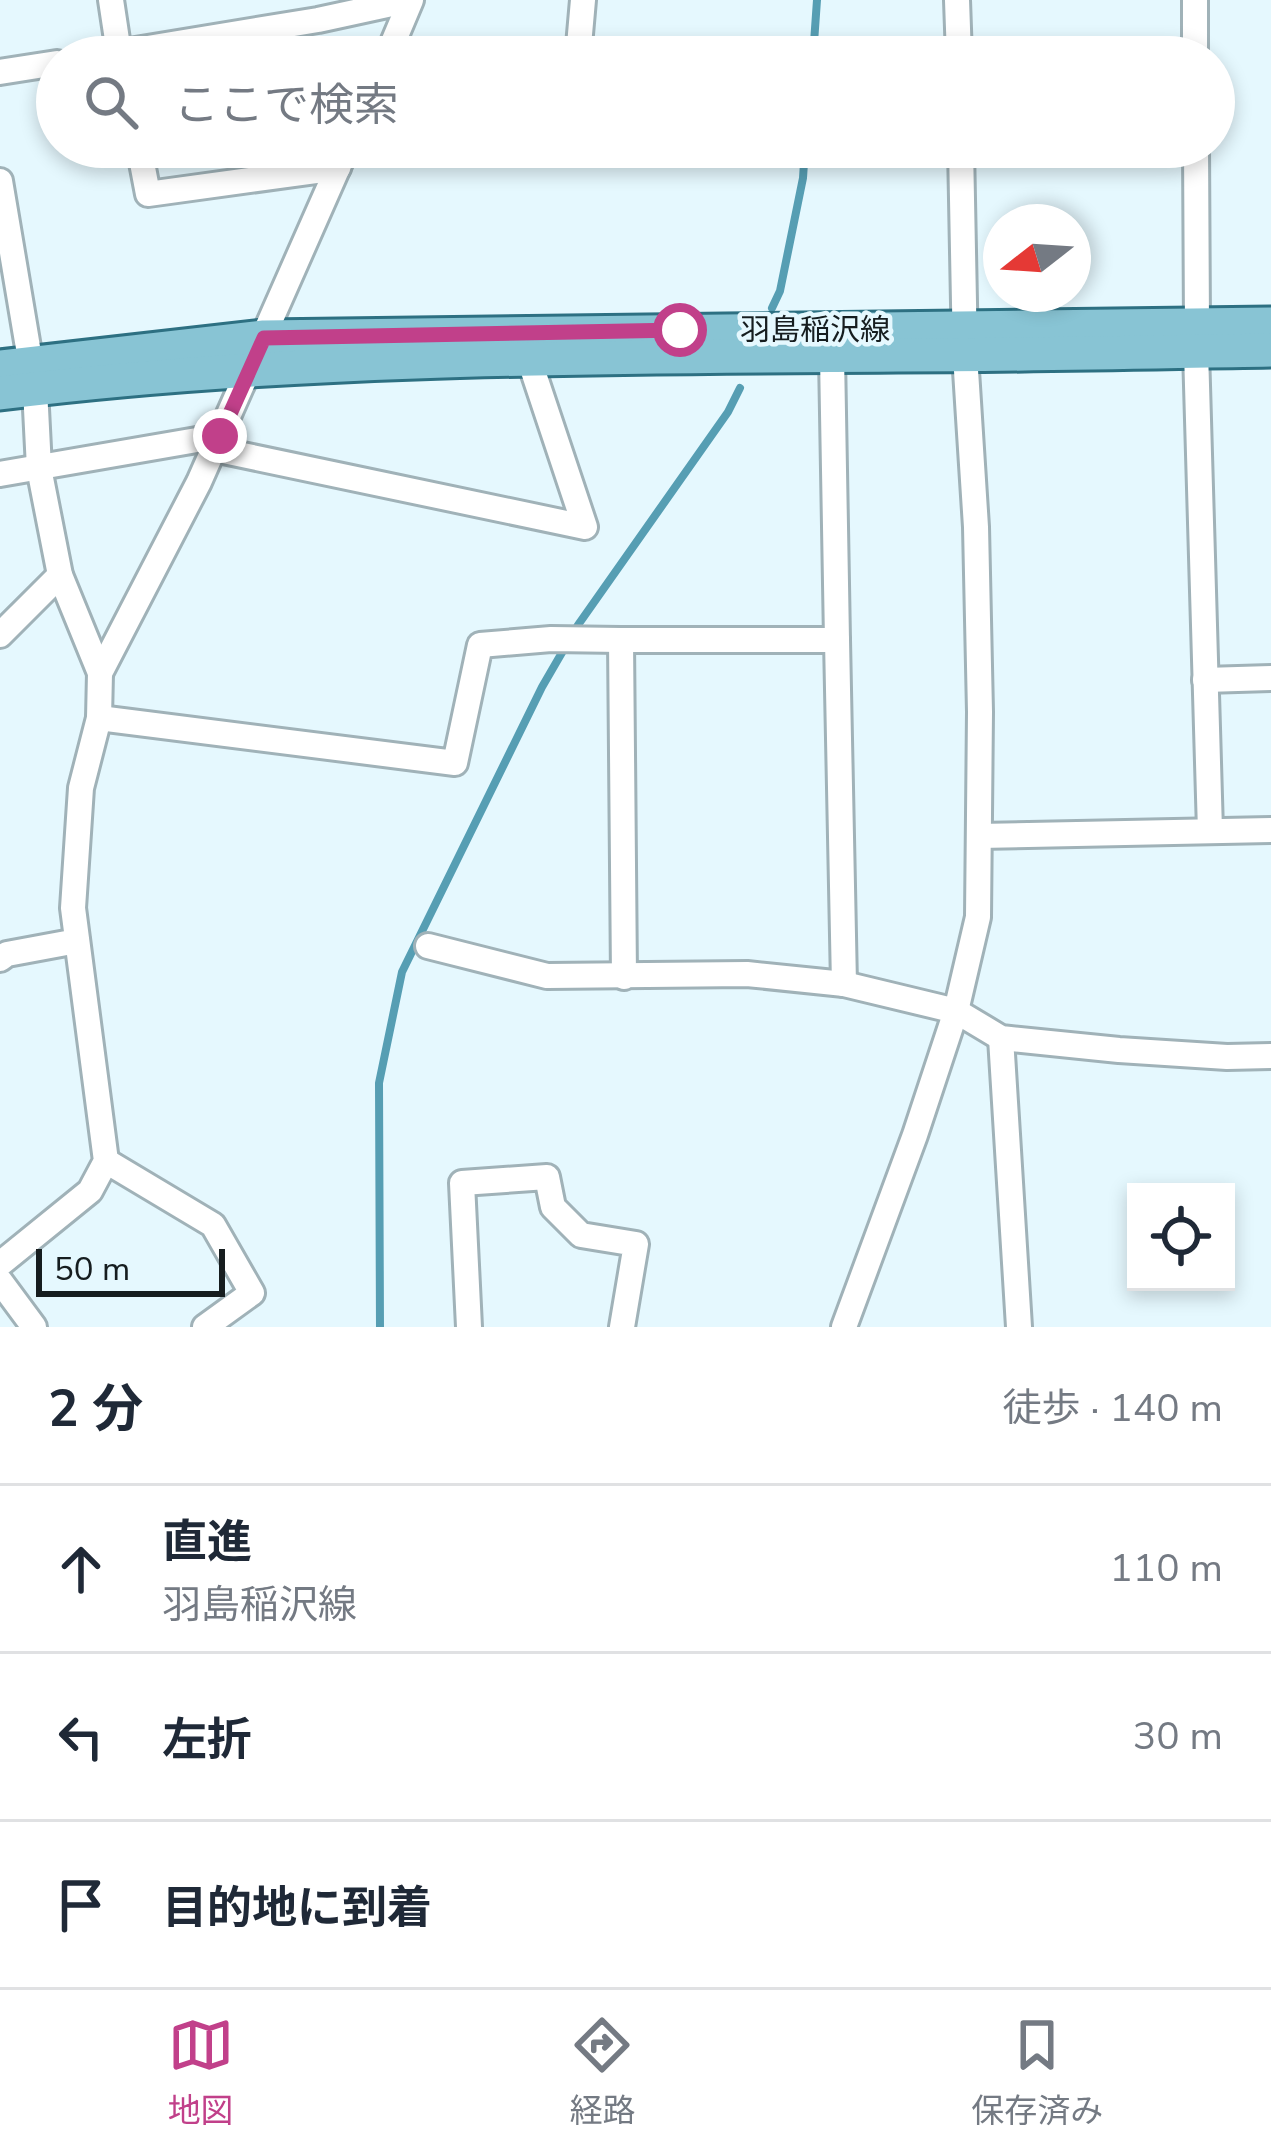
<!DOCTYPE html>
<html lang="ja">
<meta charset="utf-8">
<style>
:root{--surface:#fff;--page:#f2f2f3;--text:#1f2937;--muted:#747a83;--line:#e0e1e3;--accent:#c1408a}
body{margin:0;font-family:"Nunito Sans","Noto Sans JP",sans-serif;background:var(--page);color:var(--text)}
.controls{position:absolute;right:36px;bottom:36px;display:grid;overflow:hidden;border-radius:0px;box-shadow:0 6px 18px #0003}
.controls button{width:108px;height:108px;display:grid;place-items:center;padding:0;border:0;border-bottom:3px solid var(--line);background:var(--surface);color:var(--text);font:60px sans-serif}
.compass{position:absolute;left:983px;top:204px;width:108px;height:108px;border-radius:50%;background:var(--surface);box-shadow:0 6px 18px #0003;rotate:253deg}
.scale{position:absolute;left:36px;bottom:30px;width:189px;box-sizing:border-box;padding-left:12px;border:6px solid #161d1f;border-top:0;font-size:33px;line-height:42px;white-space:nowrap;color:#161d1f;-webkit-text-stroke:9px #e5f8fe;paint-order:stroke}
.stop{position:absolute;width:36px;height:36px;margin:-27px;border:9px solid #c1408a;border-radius:50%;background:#fff}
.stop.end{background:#c1408a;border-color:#fff;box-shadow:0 3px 12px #0008}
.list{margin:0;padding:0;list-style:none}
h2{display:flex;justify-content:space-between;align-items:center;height:156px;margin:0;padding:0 48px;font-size:51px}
h2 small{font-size:39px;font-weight:400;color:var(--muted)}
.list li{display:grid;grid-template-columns:78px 1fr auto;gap:36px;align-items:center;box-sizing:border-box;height:168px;padding:0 48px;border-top:3px solid var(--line)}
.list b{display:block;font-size:45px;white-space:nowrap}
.list p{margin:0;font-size:39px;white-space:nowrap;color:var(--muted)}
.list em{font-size:39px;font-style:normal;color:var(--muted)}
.icon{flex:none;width:66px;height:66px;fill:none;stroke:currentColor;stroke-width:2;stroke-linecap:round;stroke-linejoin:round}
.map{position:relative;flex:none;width:1271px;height:1327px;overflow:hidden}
.search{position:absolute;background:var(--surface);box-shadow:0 6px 18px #0003;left:36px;right:36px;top:36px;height:132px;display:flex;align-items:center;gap:30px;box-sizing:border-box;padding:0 42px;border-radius:66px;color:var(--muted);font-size:45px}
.sheet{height:660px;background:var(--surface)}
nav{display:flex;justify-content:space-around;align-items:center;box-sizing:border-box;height:168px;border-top:3px solid var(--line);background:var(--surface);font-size:33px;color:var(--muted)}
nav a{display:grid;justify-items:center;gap:6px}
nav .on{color:var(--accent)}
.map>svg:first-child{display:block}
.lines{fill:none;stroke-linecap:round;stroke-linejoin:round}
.stream{stroke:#569eb3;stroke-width:8}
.minor-casing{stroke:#a0b2b8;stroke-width:30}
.major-casing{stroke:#2d7082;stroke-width:39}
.minor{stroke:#fff;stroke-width:24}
.major{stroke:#88c4d4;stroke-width:33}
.route{stroke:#c1408a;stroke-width:15}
.labels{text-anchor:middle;stroke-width:9;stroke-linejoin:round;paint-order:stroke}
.street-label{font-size:30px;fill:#161d1f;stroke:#e5f8fe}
</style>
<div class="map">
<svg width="1271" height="1327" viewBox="0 0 1271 1327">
<rect width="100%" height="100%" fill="#e5f8fe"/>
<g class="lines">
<g class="stream">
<path d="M 813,57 L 817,0"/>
<path d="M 772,308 L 780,291 L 803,178 L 805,147"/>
<path d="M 380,1327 L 379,1083 L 402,972 L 542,687 L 578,625 L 728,412 L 740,388"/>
</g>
<g class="minor-casing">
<g id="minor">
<path d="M 111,0 L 119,53"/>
<path d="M 957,0 L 959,57"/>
<path d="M 1195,0 L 1195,57"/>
<path d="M 93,57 L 318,20 L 410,0"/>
<path d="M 377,57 L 387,55 L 440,57"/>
<path d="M 387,57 L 411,0"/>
<path d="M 578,57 L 583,0"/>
<path d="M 0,72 L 57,63"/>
<path d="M 139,147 L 148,194 L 338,168"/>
<path d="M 1196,147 L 1197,325"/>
<path d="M 0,181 L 35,389 L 39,468 L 60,575 L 100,673 L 99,718 L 81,788 L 73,908 L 106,1161 L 90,1191 L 0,1264"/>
<path d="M 1196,351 L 1210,831"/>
<path d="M 214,449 L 585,527 L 529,359"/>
<path d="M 0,474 L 220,436"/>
<path d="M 0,635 L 60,575"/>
<path d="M 837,640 L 844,984"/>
<path d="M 100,673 L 199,482 L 347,147"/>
<path d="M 1205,680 L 1271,678"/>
<path d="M 99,718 L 455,763 L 480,645 L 551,639 L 621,640"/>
<path d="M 979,836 L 1271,830"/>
<path d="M 428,946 L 547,976 L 747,974 L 844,984 L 956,1011 L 1001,1038 L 1119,1050 L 1227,1057 L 1271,1056"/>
<path d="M 0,959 L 7,954 L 77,941"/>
<path d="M 624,977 L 621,640 L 837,640 L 832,356"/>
<path d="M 1001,1038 L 1019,1327"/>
<path d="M 106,1161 L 213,1225 L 252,1293 L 205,1327"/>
<path d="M 0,1281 L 34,1327"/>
<path d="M 469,1327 L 462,1183 L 547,1177 L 553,1207 L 581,1235 L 636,1244 L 622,1327"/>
<path d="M 844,1327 L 915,1135 L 956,1011 L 978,917 L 980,712 L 976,527 L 965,355 L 961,147"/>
</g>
</g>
<g class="major-casing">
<g id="major">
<path d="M 0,367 L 264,337 L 1271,324"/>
<path d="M 0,393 C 298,356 599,357 898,355 C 1023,355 1147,352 1271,350"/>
</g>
</g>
<use href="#minor" class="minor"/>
<use href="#major" class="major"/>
</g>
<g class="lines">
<path class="route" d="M 220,436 L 264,338 L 680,330"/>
</g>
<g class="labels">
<g class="street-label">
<text x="815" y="340">羽島稲沢線</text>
</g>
</g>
</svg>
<div class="controls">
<button><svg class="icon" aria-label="locate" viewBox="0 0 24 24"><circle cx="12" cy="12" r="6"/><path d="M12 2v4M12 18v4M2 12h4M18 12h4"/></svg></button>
</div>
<svg class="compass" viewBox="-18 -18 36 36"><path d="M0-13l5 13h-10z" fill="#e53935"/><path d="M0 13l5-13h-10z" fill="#747a83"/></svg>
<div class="scale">50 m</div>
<div class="stop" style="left:680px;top:330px"></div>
<div class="stop end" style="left:220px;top:436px"></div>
<div class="search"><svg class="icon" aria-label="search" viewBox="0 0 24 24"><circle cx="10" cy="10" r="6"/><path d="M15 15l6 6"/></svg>ここで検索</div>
</div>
<section class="sheet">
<h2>2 分<small>徒歩 · 140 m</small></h2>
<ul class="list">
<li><svg class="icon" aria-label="ahead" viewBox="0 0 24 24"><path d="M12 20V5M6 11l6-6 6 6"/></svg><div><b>直進</b><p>羽島稲沢線</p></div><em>110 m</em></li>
<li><svg class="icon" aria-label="left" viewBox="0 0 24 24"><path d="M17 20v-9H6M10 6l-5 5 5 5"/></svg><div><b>左折</b></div><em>30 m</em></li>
<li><svg class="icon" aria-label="arrive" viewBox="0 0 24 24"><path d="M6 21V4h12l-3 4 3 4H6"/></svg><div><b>目的地に到着</b></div></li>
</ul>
</section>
<nav>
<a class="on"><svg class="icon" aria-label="map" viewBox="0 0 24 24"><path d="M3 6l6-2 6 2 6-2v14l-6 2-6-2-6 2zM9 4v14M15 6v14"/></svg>地図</a>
<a><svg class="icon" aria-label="directions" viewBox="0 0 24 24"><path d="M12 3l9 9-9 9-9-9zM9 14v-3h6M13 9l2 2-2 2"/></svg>経路</a>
<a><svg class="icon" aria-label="saved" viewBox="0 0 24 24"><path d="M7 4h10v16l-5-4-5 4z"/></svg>保存済み</a>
</nav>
